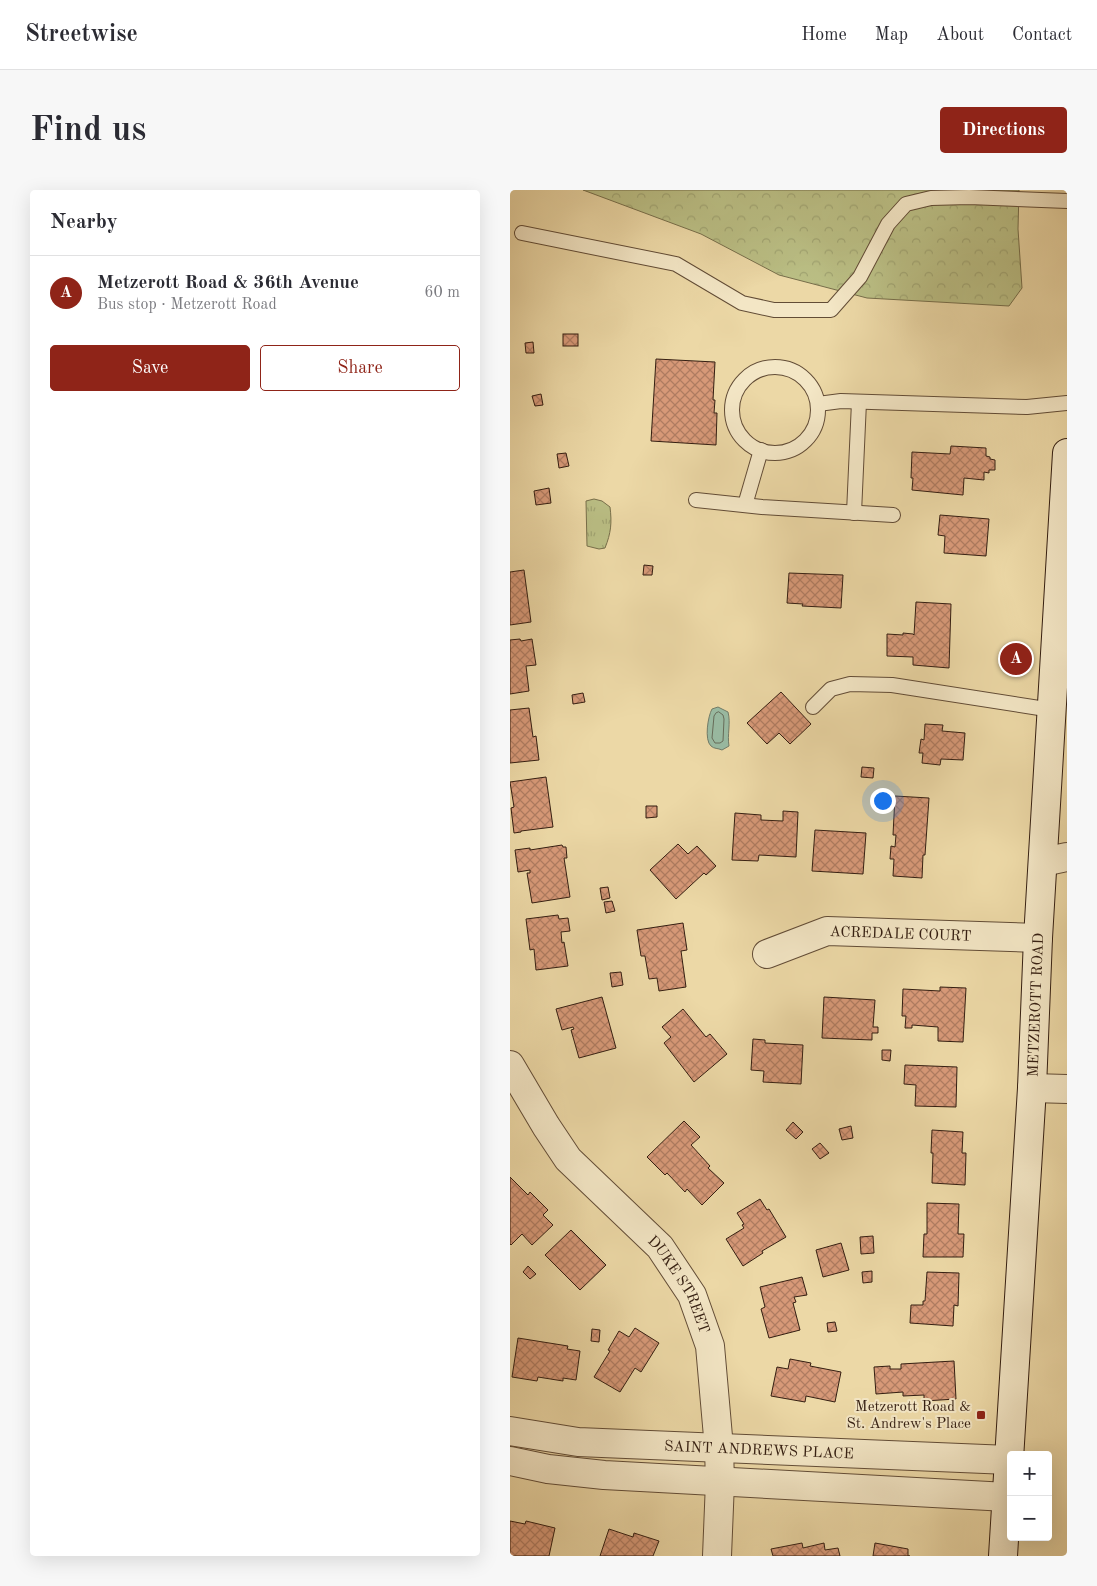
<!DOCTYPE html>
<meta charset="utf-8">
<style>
:root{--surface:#fff;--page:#f7f7f7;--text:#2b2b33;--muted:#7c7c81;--line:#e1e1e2;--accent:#8f2418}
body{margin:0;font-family:"Old Standard TT",serif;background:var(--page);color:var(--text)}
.controls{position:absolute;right:15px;bottom:15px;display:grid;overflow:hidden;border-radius:5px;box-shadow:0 5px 20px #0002}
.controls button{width:45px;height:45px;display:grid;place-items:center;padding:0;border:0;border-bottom:1px solid var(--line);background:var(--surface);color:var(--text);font:25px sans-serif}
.you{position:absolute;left:372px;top:610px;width:18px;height:18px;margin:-12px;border:4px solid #fff;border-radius:50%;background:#1a73e8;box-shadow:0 0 0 8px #1a73e833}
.badge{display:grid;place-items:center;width:32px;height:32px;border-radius:50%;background:var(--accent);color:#fff;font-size:16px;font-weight:700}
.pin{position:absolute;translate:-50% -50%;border:2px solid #fff;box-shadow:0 1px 5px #0006}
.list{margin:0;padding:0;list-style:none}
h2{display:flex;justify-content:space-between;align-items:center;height:65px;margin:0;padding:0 20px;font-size:21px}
h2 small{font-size:16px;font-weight:400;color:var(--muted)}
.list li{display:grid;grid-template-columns:32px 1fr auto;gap:15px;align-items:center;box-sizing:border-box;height:75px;padding:0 20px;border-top:1px solid var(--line)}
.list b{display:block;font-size:19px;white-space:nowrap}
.list p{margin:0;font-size:16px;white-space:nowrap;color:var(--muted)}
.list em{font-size:16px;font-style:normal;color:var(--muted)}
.actions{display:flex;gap:10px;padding:15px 20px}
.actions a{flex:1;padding:11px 0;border:1px solid var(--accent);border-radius:5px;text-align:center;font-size:18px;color:var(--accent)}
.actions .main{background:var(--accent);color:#fff}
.map{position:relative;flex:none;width:557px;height:1366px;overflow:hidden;border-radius:5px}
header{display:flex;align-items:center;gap:30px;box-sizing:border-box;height:70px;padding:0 25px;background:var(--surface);border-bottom:1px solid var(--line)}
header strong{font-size:24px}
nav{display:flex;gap:28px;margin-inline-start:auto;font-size:18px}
.intro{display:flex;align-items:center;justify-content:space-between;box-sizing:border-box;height:120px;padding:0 30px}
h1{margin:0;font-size:35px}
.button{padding:12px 22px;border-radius:5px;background:var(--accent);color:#fff;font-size:18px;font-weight:700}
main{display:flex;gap:30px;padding:0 30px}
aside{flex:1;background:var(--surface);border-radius:5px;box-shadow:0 5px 20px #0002}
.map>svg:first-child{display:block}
.forest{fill:url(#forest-crowns);stroke:#776e4a}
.park{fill:url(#park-tufts);stroke:#776e4a}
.water{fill:#99bba3;stroke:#717c69}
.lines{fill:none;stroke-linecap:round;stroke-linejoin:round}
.shore{stroke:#666c5a;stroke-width:1}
.building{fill:url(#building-cross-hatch);stroke:#341e11}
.lane-casing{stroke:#624c36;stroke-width:16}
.street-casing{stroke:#624c36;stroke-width:30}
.secondary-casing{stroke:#341e11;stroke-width:30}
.lane{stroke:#f3e6c5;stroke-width:14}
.street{stroke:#f3e6c5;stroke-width:28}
.secondary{stroke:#f3e6c5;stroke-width:28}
.poi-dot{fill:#8f2418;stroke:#f3e6c5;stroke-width:2}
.labels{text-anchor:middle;stroke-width:4;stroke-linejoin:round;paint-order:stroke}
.street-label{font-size:15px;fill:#341e11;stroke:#f3e6c5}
.poi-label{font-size:15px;fill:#341e11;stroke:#f3e6c5;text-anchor:end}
</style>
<header>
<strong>Streetwise</strong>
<nav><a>Home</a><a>Map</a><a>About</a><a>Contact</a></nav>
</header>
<div class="intro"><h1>Find us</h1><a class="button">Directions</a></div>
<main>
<aside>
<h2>Nearby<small></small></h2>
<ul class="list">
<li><span class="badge">A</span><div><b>Metzerott Road &amp; 36th Avenue</b><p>Bus stop · Metzerott Road</p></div><em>60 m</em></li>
</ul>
<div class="actions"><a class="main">Save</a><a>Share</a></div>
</aside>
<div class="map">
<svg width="557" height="1366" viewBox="0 0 557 1366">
<defs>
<pattern id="forest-crowns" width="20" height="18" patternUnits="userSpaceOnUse" patternTransform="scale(1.25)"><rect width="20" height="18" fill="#babe84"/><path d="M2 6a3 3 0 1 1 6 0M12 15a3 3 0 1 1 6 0" fill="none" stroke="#a0a371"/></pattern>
<pattern id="park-tufts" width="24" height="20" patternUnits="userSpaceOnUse" patternTransform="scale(1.25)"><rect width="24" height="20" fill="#babe84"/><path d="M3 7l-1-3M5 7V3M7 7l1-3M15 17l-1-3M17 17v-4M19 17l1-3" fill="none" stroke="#a0a371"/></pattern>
<pattern id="building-cross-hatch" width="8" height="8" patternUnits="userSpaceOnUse" patternTransform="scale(1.25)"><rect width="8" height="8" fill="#d79978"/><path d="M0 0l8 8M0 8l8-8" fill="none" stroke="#af7c61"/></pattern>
</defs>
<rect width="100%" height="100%" fill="#ecd8a6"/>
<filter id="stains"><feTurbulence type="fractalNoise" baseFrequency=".004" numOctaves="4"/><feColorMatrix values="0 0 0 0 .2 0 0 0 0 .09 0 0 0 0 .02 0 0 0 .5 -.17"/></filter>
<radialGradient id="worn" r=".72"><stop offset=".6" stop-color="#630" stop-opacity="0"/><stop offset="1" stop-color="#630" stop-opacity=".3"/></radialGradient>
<path class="forest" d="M 73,0 L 509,0 L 508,39 L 512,98 L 499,116 L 357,108 L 269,85 L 191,44 Z"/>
<path class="park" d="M 84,309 L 92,311 L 100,317 C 102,333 101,343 95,358 L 89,359 L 77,356 L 76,311 Z"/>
<path class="water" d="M 208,517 L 218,522 C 221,533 217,545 219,556 L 212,560 C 208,558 204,559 201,556 C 194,550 198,526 202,519 Z"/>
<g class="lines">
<path class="shore" d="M 209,522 L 213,525 L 214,529 L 213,551 L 210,553 L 205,553 L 202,548 L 204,526 L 206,523 Z"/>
</g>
<g class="building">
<rect x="53" y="144" width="15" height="12"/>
<path d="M 23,152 L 24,163 L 16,163 L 15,153 Z"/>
<path d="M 146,169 L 205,172 L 203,210 L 205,210 L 204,223 L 207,223 L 206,255 L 141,251 Z"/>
<path d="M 31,204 L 33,215 L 25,216 L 22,206 Z"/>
<path d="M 441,256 L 476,258 L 476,266 L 480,267 L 480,269 L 485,270 L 485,280 L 479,280 L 479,283 L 474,282 L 474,290 L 454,288 L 453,305 L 402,300 L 403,288 L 401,288 L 402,262 L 440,264 Z"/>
<path d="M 56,263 L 59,276 L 49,278 L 47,264 Z"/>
<path d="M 39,298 L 41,313 L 26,315 L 24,301 Z"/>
<path d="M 430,325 L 479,329 L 476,366 L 434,363 L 435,346 L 428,345 Z"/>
<path d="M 134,375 L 143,376 L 142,385 L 133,385 Z"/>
<path d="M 14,380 L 21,432 L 0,435 L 0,382 Z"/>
<path d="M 279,383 L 333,385 L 331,418 L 292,416 L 293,414 L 277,413 Z"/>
<path d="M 406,412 L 441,414 L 439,478 L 403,475 L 403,467 L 377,466 L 377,444 L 393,445 L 393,443 L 403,444 L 404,445 Z"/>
<path d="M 10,449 L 11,451 L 22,449 L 26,475 L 16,476 L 19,501 L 0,504 L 0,450 Z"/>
<path d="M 271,502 L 301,534 L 280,554 L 269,543 L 257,554 L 237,533 Z"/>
<path d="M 73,503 L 75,512 L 63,514 L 62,505 Z"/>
<path d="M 19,518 L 23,547 L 26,546 L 29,570 L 0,573 L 0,520 Z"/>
<path d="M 415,534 L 433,535 L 432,541 L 455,543 L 453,570 L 431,569 L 430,575 L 412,573 L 413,563 L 409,563 L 411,549 L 414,550 Z"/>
<path d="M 352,577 L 364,578 L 363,588 L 351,587 Z"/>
<path d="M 36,587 L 43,637 L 11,641 L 11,642 L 4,643 L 1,618 L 4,617 L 0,592 Z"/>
<path d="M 385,606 L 419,608 L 415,665 L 413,665 L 412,688 L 383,686 L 384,669 L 380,669 L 381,656 L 385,657 L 386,645 L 383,645 Z"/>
<path d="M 136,616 L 147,616 L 147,627 L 136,628 Z"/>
<path d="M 273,621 L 288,622 L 286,667 L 249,665 L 248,671 L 222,670 L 225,623 L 251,625 L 251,630 L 273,631 Z"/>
<path d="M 305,640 L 356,643 L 353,684 L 302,681 Z"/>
<path d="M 168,654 L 178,664 L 187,656 L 206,676 L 196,685 L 194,683 L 166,709 L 140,680 Z"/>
<path d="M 52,655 L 53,657 L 56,657 L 57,668 L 54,668 L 60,707 L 22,713 L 17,683 L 20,683 L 20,680 L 8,682 L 5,660 L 20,658 L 20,660 Z"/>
<path d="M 98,697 L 100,708 L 92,710 L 90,698 Z"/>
<path d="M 102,711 L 105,721 L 96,723 L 94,712 Z"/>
<path d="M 48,725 L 49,729 L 58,728 L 60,741 L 51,742 L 52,753 L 54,752 L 58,776 L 26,780 L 24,759 L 20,760 L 16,729 Z"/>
<path d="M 173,733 L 177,760 L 171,761 L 176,797 L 149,801 L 147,788 L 139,789 L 135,766 L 131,766 L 127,740 Z"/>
<path d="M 111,782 L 113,795 L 102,797 L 100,783 Z"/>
<path d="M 430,797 L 456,798 L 453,852 L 428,851 L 428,837 L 402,835 L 402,838 L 395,838 L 396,826 L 392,826 L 393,799 L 430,801 Z"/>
<path d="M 92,807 L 106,858 L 69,868 L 61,840 L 64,839 L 63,837 L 52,840 L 46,819 Z"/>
<path d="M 314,807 L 365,810 L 363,837 L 368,837 L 368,843 L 362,843 L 362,850 L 312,848 Z"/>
<path d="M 173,819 L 196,847 L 200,844 L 217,864 L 184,892 L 154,853 L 161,847 L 152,837 Z"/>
<path d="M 243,849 L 255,850 L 255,853 L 293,855 L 291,894 L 253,892 L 254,881 L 241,880 Z"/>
<path d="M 372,860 L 381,860 L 380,871 L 372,870 Z"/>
<path d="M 395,875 L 447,877 L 446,917 L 405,916 L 406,895 L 394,894 Z"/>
<path d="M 174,931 L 190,947 L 181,955 L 200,976 L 198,978 L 214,993 L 192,1015 L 177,999 L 175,1002 L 157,983 L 155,985 L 137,967 Z"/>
<path d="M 283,932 L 293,942 L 286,949 L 276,940 Z"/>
<path d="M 341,936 L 343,948 L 332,950 L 329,939 Z"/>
<path d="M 422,940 L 453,942 L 452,963 L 456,963 L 455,995 L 422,993 L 423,963 L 421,963 Z"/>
<path d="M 310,953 L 319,963 L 310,969 L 302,959 Z"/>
<path d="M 0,987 L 18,1005 L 20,1002 L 38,1020 L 33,1025 L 43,1035 L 22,1055 L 12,1044 L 1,1055 L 0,1054 Z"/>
<path d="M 250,1009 L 257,1020 L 259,1019 L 276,1047 L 252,1061 L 253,1063 L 233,1076 L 216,1049 L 234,1038 L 232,1035 L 234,1034 L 227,1023 Z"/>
<path d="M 417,1013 L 449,1014 L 448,1044 L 454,1044 L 453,1067 L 413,1067 L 414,1044 L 417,1044 Z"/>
<path d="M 61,1040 L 96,1075 L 70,1100 L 35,1065 Z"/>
<path d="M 363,1046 L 364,1063 L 351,1064 L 350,1047 Z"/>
<path d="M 331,1053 L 339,1080 L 313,1087 L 306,1060 Z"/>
<path d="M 18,1076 L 26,1084 L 20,1089 L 13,1082 Z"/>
<path d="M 362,1081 L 362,1092 L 353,1093 L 352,1082 Z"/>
<path d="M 417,1082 L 449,1083 L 448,1116 L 444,1115 L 443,1136 L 400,1133 L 401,1115 L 413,1115 L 413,1111 L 415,1111 Z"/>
<path d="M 292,1087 L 297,1105 L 284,1107 L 286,1112 L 283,1113 L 290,1140 L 259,1148 L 251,1119 L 255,1117 L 250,1097 Z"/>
<path d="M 325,1132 L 327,1141 L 318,1142 L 317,1133 Z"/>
<path d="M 125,1138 L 149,1153 L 131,1182 L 125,1178 L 110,1202 L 84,1187 L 100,1161 L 98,1160 L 109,1141 L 119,1147 Z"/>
<path d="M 82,1139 L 90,1140 L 89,1152 L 81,1151 Z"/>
<path d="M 8,1148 L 58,1156 L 57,1159 L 70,1161 L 66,1190 L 53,1188 L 53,1191 L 28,1187 L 27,1191 L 2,1187 Z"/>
<path d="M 280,1169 L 301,1173 L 300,1176 L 331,1182 L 325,1212 L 296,1206 L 295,1212 L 261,1206 L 267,1177 L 278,1179 Z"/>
<path d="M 444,1171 L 446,1209 L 414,1211 L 414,1205 L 393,1206 L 393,1202 L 366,1204 L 364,1177 L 380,1176 L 380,1179 L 391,1179 L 391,1174 Z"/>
<path d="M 0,1331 L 15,1334 L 16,1331 L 45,1338 L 39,1366 L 0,1366 Z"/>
<path d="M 99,1339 L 123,1347 L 124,1343 L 149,1351 L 143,1366 L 90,1366 Z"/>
<path d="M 292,1353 L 293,1358 L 314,1353 L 315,1360 L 328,1358 L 330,1366 L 263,1366 L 261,1359 Z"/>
<path d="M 365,1353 L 398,1359 L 398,1366 L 400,1366 L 363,1366 Z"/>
</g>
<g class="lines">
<g class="lane-casing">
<g id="lane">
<path d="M 12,43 L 166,74 L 232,113 L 264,120 L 321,120 L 350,87 L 378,34 L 396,14 L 421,8 L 459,7 L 557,11"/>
<circle cx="265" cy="220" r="43"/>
<path d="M 308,214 L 331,211 L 517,217 L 557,213"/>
<path d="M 186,310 L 252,317 L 383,325"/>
<path d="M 235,315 L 251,260"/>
<path d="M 344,323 L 349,212"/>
<path d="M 303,517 L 321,499 L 340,494 L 382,495 L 542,520"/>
</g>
</g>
<g class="street-casing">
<g id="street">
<path d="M 533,672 L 557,667"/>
<path id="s1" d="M 257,764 L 317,741 L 528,748"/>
<path id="s2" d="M 0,875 L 36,936 L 58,969 L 150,1057 L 182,1105 L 200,1156 L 209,1258 L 210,1292 L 207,1366"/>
<path d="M 522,898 L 557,899"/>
<path id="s3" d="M 0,1241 L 68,1252 L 499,1270"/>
<path d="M 0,1271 L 38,1279 L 94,1285 L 497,1307"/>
</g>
</g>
<g class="secondary-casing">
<g id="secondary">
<path id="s4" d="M 493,1366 L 522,898 L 528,748 L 557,263"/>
</g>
</g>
<use href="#lane" class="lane"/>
<use href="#street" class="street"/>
<use href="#secondary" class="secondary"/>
</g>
<rect class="poi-dot" x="466" y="1220" width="10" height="10" rx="2.5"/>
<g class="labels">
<g class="street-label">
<text dy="5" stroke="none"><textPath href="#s1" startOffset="138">ACREDALE COURT</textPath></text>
<text dy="5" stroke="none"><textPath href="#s4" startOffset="552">METZEROTT ROAD</textPath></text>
<text dy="5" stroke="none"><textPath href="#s2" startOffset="280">DUKE STREET</textPath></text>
<text dy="5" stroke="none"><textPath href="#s3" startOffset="250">SAINT ANDREWS PLACE</textPath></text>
</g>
<g class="poi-label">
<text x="461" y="1221">Metzerott Road &amp;<tspan x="461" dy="17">St. Andrew's Place</tspan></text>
</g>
</g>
<rect width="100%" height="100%" filter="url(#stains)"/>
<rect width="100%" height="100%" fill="url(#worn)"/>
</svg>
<div class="controls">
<button>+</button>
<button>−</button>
</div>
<div class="you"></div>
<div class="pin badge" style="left:506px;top:469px">A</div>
</div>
</main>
